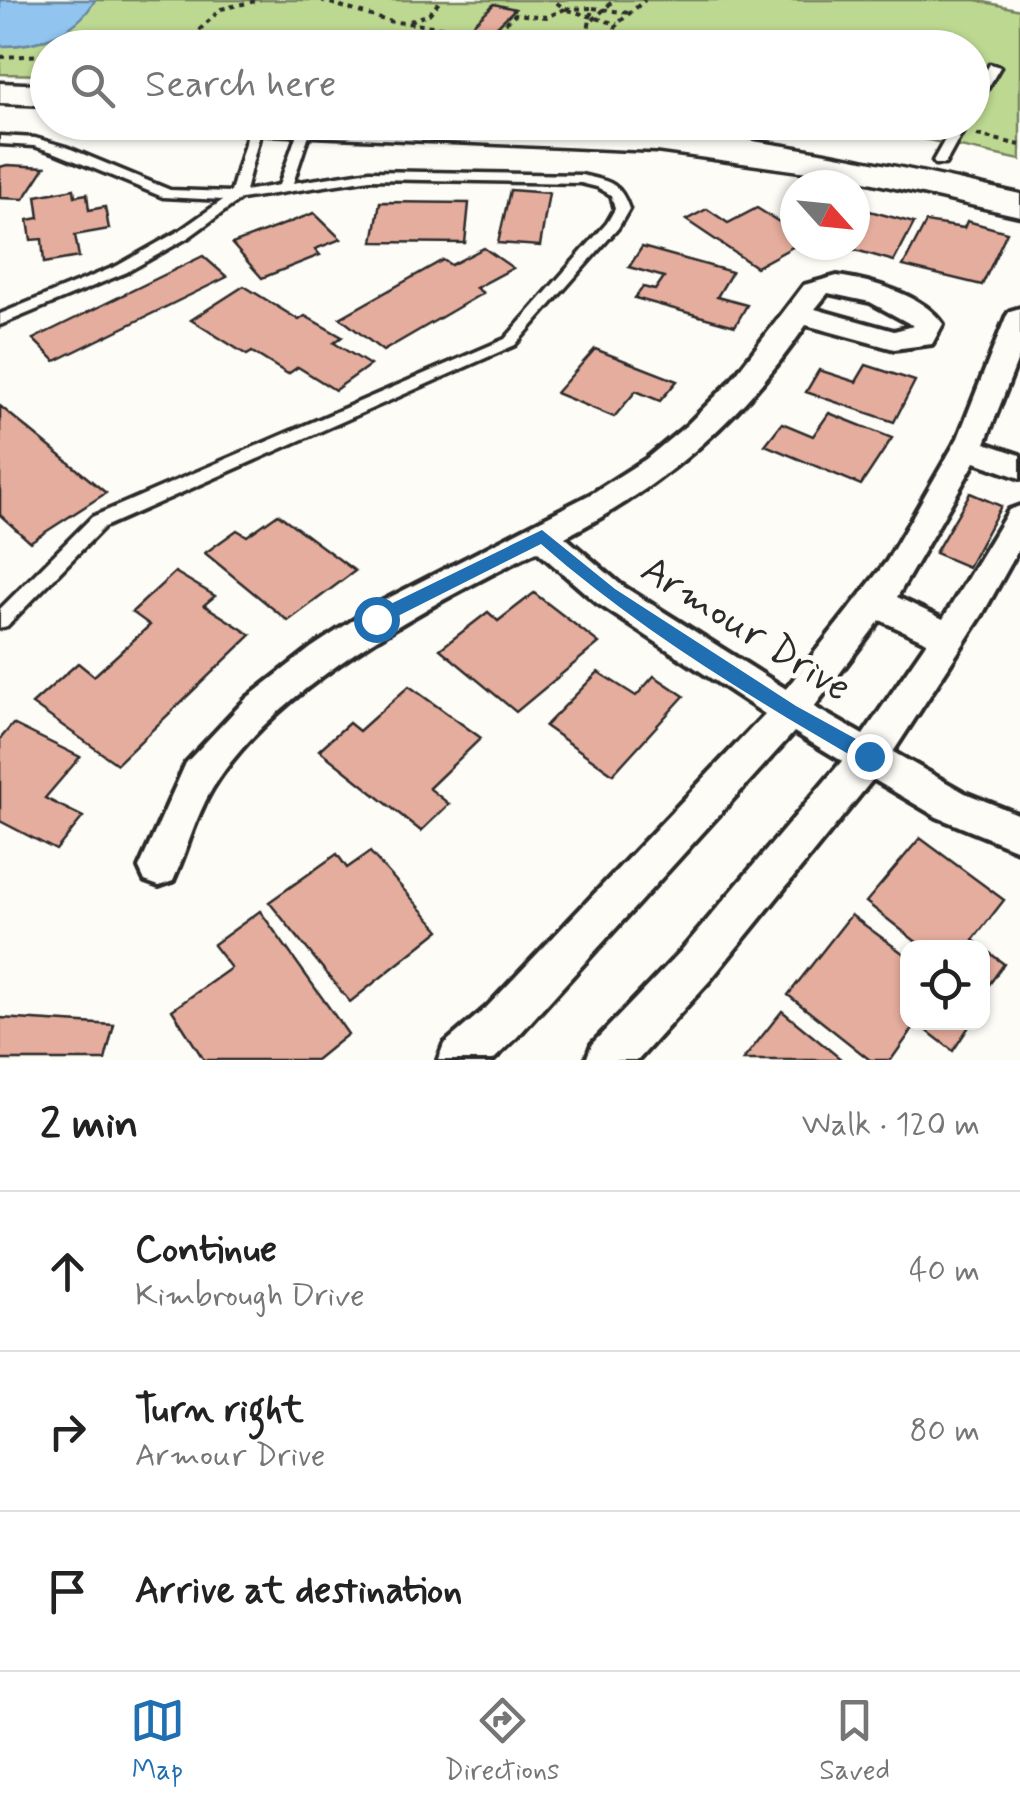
<!DOCTYPE html>
<meta charset="utf-8">
<style>
:root{--surface:#fff;--page:#f6f6f6;--text:#222;--muted:#767676;--line:#e0e0e0;--accent:#1f6fb2}
body{margin:0;font-family:Mynerve,sans-serif;background:var(--page);color:var(--text)}
.controls{position:absolute;right:30px;bottom:30px;display:grid;overflow:hidden;border-radius:20px;box-shadow:0 2px 8px #0004}
.controls button{width:90px;height:90px;display:grid;place-items:center;padding:0;border:0;border-bottom:2px solid var(--line);background:var(--surface);color:var(--text);font:50px sans-serif}
.compass{position:absolute;left:780px;top:170px;width:90px;height:90px;border-radius:50%;background:var(--surface);box-shadow:0 2px 8px #0004;rotate:117deg}
.stop{position:absolute;width:30px;height:30px;margin:-22px;border:8px solid #1f6fb2;border-radius:50%;background:#fff}
.stop.end{background:#1f6fb2;border-color:#fff;box-shadow:0 2px 10px #0008}
.list{margin:0;padding:0;list-style:none}
h2{display:flex;justify-content:space-between;align-items:center;height:130px;margin:0;padding:0 40px;font-size:42px}
h2 small{font-size:32px;font-weight:400;color:var(--muted)}
.list li{display:grid;grid-template-columns:65px 1fr auto;gap:30px;align-items:center;box-sizing:border-box;height:160px;padding:0 40px;border-top:2px solid var(--line)}
.list b{display:block;font-size:38px;white-space:nowrap}
.list p{margin:0;font-size:32px;white-space:nowrap;color:var(--muted)}
.list em{font-size:32px;font-style:normal;color:var(--muted)}
.icon{flex:none;width:55px;height:55px;fill:none;stroke:currentColor;stroke-width:2;stroke-linecap:round;stroke-linejoin:round}
.map{position:relative;flex:none;width:1020px;height:1060px;overflow:hidden}
.search{position:absolute;background:var(--surface);box-shadow:0 2px 8px #0004;left:30px;right:30px;top:30px;height:110px;display:flex;align-items:center;gap:25px;box-sizing:border-box;padding:0 35px;border-radius:55px;color:var(--muted);font-size:38px}
.sheet{height:610px;background:var(--surface)}
nav{display:flex;justify-content:space-around;align-items:center;box-sizing:border-box;height:140px;border-top:2px solid var(--line);background:var(--surface);font-size:28px;color:var(--muted)}
nav a{display:grid;justify-items:center;gap:5px}
nav .on{color:var(--accent)}
.map>svg:first-child{display:block}
.green{fill:#bdd991;stroke:#74825e;stroke-width:2.5}
.water{fill:#91c4ee;stroke:#6887a0;stroke-width:2.5}
.building{fill:#e5ad9d;stroke:#2b2b2b;stroke-width:2.5}
.lines{fill:none;stroke-linecap:round;stroke-linejoin:round}
.lane-casing{stroke:#2b2b2b;stroke-width:7}
.street-casing{stroke:#2b2b2b;stroke-width:8}
.secondary-casing{stroke:#2b2b2b;stroke-width:7}
.path{stroke:#2b2b2b;stroke-width:4;stroke-dasharray:5 5;stroke-linecap:butt}
.lane{fill:#fdfcf7;fill-rule:evenodd}
.street{fill:#fdfcf7;fill-rule:evenodd}
.secondary{fill:#fdfcf7;fill-rule:evenodd}
.route{fill:#1f6fb2}
.labels{text-anchor:middle;stroke-width:10;stroke-linejoin:round;paint-order:stroke}
.street-label{font-size:40px;fill:#2b2b2b;stroke:#fdfcf7}
</style>
<div class="map">
<svg width="1020" height="1060" viewBox="0 0 1020 1060">
<rect width="100%" height="100%" fill="#fdfcf7"/>
<filter id="ink" filterUnits="userSpaceOnUse"><feTurbulence type="fractalNoise" baseFrequency=".01" numOctaves="2"/><feDisplacementMap in="SourceGraphic" scale="20" xChannelSelector="R" yChannelSelector="G"/><feConvolveMatrix kernelMatrix="1 2 1 2 8 2 1 2 1" color-interpolation-filters="sRGB"/></filter>
<g filter="url(#ink)">
<path class="green" d="M 0,0 L 976,0 L 1020,10 L 1020,160 L 850,123 L 972,122 L 972,48 L 48,48 L 47,75 L 0,74 Z"/>
<path class="water" d="M 0,0 L 95,0 C 77,33 36,47 0,46 Z"/>
<g class="building">
<path d="M 494,4 L 515,9 L 491,32 L 470,27 Z"/>
<path d="M 7,165 L 45,167 L 24,199 L 0,198 L 0,167 Z"/>
<path d="M 74,189 L 75,196 L 87,194 L 89,210 L 105,207 L 109,229 L 75,235 L 79,257 L 44,263 L 42,239 L 31,240 L 28,220 L 39,218 L 36,196 Z"/>
<path d="M 510,190 L 549,193 L 540,246 L 498,243 Z"/>
<path d="M 380,202 L 469,203 L 465,243 L 373,242 Z"/>
<path d="M 855,207 L 914,223 L 894,261 L 838,245 L 855,245 Z"/>
<path d="M 757,208 L 795,232 L 796,245 L 756,267 L 686,220 L 707,209 L 728,223 Z"/>
<path d="M 314,213 L 341,239 L 315,249 L 320,255 L 262,278 L 232,244 Z"/>
<path d="M 967,221 L 1007,232 L 982,285 L 903,266 L 926,222 L 964,228 Z"/>
<path d="M 642,247 L 732,272 L 717,297 L 747,305 L 735,326 L 635,298 L 643,287 L 655,290 L 664,277 L 629,267 Z"/>
<path d="M 484,248 L 513,268 L 476,288 L 483,293 L 383,351 L 340,318 L 443,260 L 451,265 Z"/>
<path d="M 203,256 L 227,277 L 55,361 L 33,339 Z"/>
<path d="M 244,286 L 299,320 L 305,316 L 342,337 L 334,343 L 370,365 L 335,390 L 298,367 L 288,374 L 252,352 L 247,355 L 191,320 Z"/>
<path d="M 595,349 L 677,381 L 660,401 L 636,391 L 614,417 L 556,393 Z"/>
<path d="M 866,365 L 915,381 L 894,422 L 806,392 L 819,370 L 856,382 Z"/>
<path d="M 0,406 L 106,493 L 30,542 L 0,515 Z"/>
<path d="M 829,413 L 892,438 L 861,485 L 765,445 L 782,423 L 813,436 Z"/>
<path d="M 970,493 L 1001,506 L 968,567 L 935,553 Z"/>
<path d="M 278,514 L 355,571 L 288,621 L 205,553 L 237,530 L 247,536 Z"/>
<path d="M 175,572 L 215,596 L 204,605 L 251,635 L 117,764 L 32,704 L 78,663 L 94,676 L 150,625 L 132,612 Z"/>
<path d="M 534,593 L 599,643 L 516,712 L 440,649 L 488,612 L 498,621 Z"/>
<path d="M 598,672 L 636,696 L 654,676 L 684,696 L 613,774 L 545,726 Z"/>
<path d="M 409,686 L 481,738 L 429,788 L 449,804 L 421,831 L 319,750 L 349,723 L 359,731 Z"/>
<path d="M 13,724 L 80,757 L 45,798 L 83,817 L 56,850 L 0,821 L 0,739 Z"/>
<path d="M 920,838 L 1004,900 L 973,940 L 1004,964 L 983,993 L 982,948 L 924,948 L 866,902 Z"/>
<path d="M 370,852 L 440,930 L 350,1002 L 269,902 L 337,854 L 347,868 Z"/>
<path d="M 260,911 L 348,1034 L 316,1060 L 204,1060 L 172,1010 L 231,968 L 213,945 Z"/>
<path d="M 851,915 L 908,957 L 908,1022 L 972,1022 L 953,1051 L 917,1023 L 891,1060 L 870,1060 L 788,995 Z"/>
<path d="M 782,1011 L 842,1060 L 743,1060 Z"/>
<path d="M 0,1018 L 114,1025 L 105,1060 L 0,1060 Z"/>
</g>
<g class="lines">
<g class="lane-casing">
<g id="lane">
<path d="M 990,64 L 1000,67 L 978,105 L 972,109 L 972,94 Z"/>
<path d="M 251,122 L 263,122 L 245,191 L 279,185 L 301,122 L 313,122 L 293,183 L 370,171 L 581,175 C 607,181 620,181 629,209 L 618,228 L 515,345 L 104,527 L 7,626 L 0,628 L 0,609 L 92,517 L 505,339 L 607,223 L 615,209 L 611,195 L 597,187 L 581,183 L 370,179 L 241,199 L 189,237 L 127,272 L 0,325 L 0,314 L 117,266 L 179,231 L 223,200 L 163,197 L 56,153 L 34,146 L 0,144 L 0,136 L 35,138 L 66,147 L 170,190 L 231,192 Z"/>
<path d="M 955,122 L 968,122 L 945,164 L 935,164 L 933,161 Z"/>
</g>
</g>
<g class="street-casing">
<path id="street" d="M 837,276 C 871,281 922,294 943,324 L 932,344 L 894,349 L 806,325 C 743,418 664,486 565,537 L 621,585 L 786,689 L 887,561 L 958,438 L 1006,317 L 1010,311 L 1020,308 L 1020,354 L 985,443 L 1020,455 L 1020,478 L 975,462 L 897,597 L 943,619 L 1009,510 L 1020,506 L 1020,547 L 982,615 L 893,752 L 965,793 L 1020,815 L 1020,851 L 937,817 L 873,779 L 711,979 L 638,1060 L 586,1060 L 592,1044 L 681,951 L 842,761 L 794,732 L 517,1037 L 493,1060 L 438,1060 L 444,1044 L 487,1007 L 765,714 L 597,603 L 537,551 C 432,603 274,686 212,789 C 195,817 187,851 173,881 L 159,886 L 145,881 L 139,868 L 186,763 L 247,698 L 311,648 L 379,603 L 591,494 L 646,459 L 687,425 L 730,382 L 804,285 ZM 828,293 L 870,302 L 914,326 L 894,331 L 815,309 ZM 880,620 L 927,642 L 863,735 L 814,707 Z"/>
</g>
<g class="secondary-casing">
<g id="secondary">
<path d="M 0,83 L 48,85 L 48,105 L 0,103 Z"/>
<path d="M 204,122 C 354,122 504,120 653,130 C 777,139 899,167 1020,194 L 1020,216 L 851,178 L 656,151 L 221,132 L 209,129 Z"/>
</g>
</g>
<g class="path">
<path d="M 321,0 L 387,21 L 494,33"/>
<path d="M 593,8 L 629,13"/>
<path d="M 566,9 L 592,8 L 585,48"/>
<path d="M 568,10 L 617,24"/>
<path d="M 593,20 L 614,0"/>
<path d="M 410,21 L 429,14 L 441,0"/>
<path d="M 192,37 L 221,9 L 260,0"/>
<path d="M 490,47 L 493,35 L 515,14 L 547,17 L 565,9 L 553,0"/>
<path d="M 80,48 L 90,34 L 505,48"/>
<path d="M 608,48 L 617,24 L 645,0"/>
<path d="M 0,57 L 48,55"/>
<path d="M 977,135 L 1020,145"/>
</g>
<use href="#lane" class="lane"/>
<use href="#street" class="street"/>
<use href="#secondary" class="secondary"/>
</g>
</g>
<path class="route" d="M 542,530 L 615,589 L 796,706 L 876,750 L 876,762 L 862,762 C 750,697 638,629 541,544 L 382,624 L 370,624 L 370,614 Z"/>
<g class="labels">
<g class="street-label">
<text transform="translate(747 627) rotate(32)" y="14">Armour Drive</text>
</g>
</g>
</svg>
<div class="controls">
<button><svg class="icon" aria-label="locate" viewBox="0 0 24 24"><circle cx="12" cy="12" r="6"/><path d="M12 2v4M12 18v4M2 12h4M18 12h4"/></svg></button>
</div>
<svg class="compass" viewBox="-18 -18 36 36"><path d="M0-13l5 13h-10z" fill="#e53935"/><path d="M0 13l5-13h-10z" fill="#767676"/></svg>
<div class="stop" style="left:376px;top:619px"></div>
<div class="stop end" style="left:869px;top:756px"></div>
<div class="search"><svg class="icon" aria-label="search" viewBox="0 0 24 24"><circle cx="10" cy="10" r="6"/><path d="M15 15l6 6"/></svg>Search here</div>
</div>
<section class="sheet">
<h2>2 min<small>Walk · 120 m</small></h2>
<ul class="list">
<li><svg class="icon" aria-label="ahead" viewBox="0 0 24 24"><path d="M12 20V5M6 11l6-6 6 6"/></svg><div><b>Continue</b><p>Kimbrough Drive</p></div><em>40 m</em></li>
<li><svg class="icon" aria-label="right" viewBox="0 0 24 24"><path d="M7 20v-9h11M14 6l5 5-5 5"/></svg><div><b>Turn right</b><p>Armour Drive</p></div><em>80 m</em></li>
<li><svg class="icon" aria-label="arrive" viewBox="0 0 24 24"><path d="M6 21V4h12l-3 4 3 4H6"/></svg><div><b>Arrive at destination</b></div></li>
</ul>
</section>
<nav>
<a class="on"><svg class="icon" aria-label="map" viewBox="0 0 24 24"><path d="M3 6l6-2 6 2 6-2v14l-6 2-6-2-6 2zM9 4v14M15 6v14"/></svg>Map</a>
<a><svg class="icon" aria-label="directions" viewBox="0 0 24 24"><path d="M12 3l9 9-9 9-9-9zM9 14v-3h6M13 9l2 2-2 2"/></svg>Directions</a>
<a><svg class="icon" aria-label="saved" viewBox="0 0 24 24"><path d="M7 4h10v16l-5-4-5 4z"/></svg>Saved</a>
</nav>
